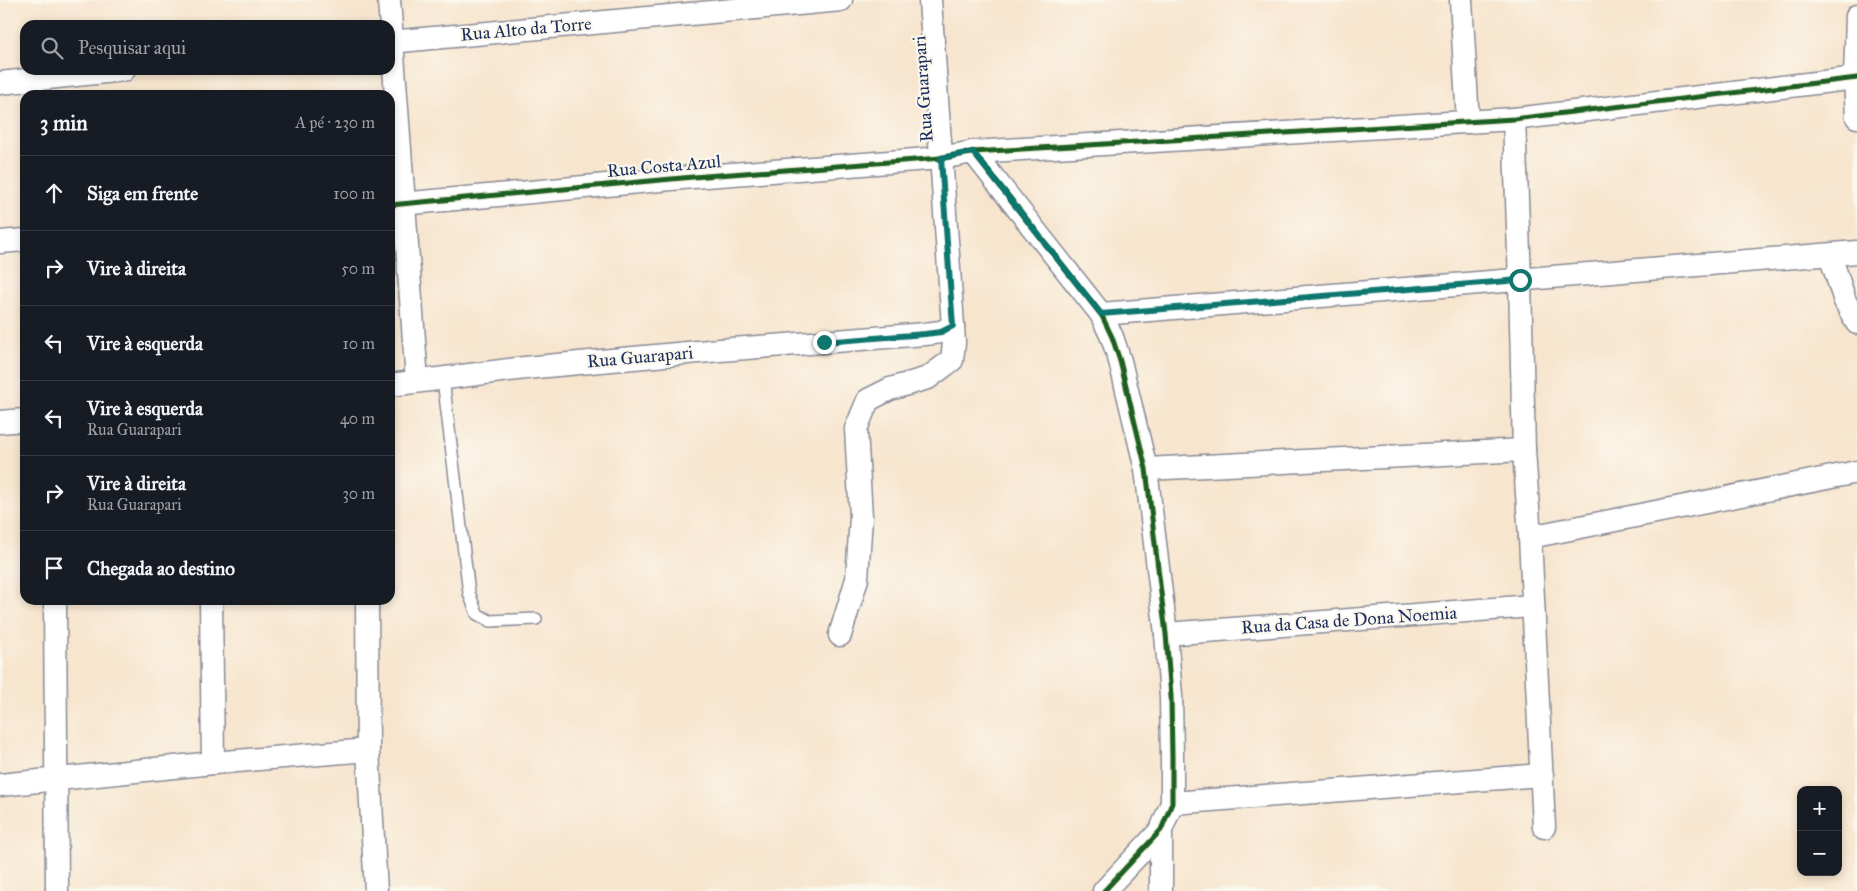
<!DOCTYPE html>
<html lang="pt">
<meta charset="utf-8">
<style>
:root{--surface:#171b24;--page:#242831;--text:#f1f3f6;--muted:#9ea1a6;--line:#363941}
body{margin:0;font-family:"IM FELL Great Primer",serif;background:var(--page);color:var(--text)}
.controls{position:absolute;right:15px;bottom:15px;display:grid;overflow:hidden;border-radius:10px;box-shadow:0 2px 8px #0003}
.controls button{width:45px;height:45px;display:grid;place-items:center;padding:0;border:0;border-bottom:1px solid var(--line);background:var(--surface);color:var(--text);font:25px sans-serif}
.stop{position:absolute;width:15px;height:15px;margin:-11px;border:4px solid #0f766e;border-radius:50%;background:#fff}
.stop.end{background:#0f766e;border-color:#fff;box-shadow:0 1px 5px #0008}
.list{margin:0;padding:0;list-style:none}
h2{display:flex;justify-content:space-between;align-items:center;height:65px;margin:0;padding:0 20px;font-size:21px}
h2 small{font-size:16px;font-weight:400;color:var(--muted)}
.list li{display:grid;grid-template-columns:32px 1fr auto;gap:15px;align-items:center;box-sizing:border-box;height:75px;padding:0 20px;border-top:1px solid var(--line)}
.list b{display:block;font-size:19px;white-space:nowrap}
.list p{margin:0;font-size:16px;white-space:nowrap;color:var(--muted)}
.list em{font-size:16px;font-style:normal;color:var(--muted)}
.icon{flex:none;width:28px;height:28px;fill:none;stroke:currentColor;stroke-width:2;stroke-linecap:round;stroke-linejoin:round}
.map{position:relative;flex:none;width:1857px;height:891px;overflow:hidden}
.search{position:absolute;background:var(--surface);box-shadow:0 2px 8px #0003;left:20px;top:20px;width:375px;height:55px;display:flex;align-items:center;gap:12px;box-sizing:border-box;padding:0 18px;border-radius:15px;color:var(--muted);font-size:19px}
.panel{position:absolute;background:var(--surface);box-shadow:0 2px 8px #0003;left:20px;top:90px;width:375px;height:515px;border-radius:15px}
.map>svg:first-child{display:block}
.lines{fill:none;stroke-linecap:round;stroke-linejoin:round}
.service-casing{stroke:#898a96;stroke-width:14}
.minor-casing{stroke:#898a96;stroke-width:25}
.service{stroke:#fff;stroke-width:11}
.minor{stroke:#fff;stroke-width:22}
.cycleway-casing{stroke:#fbf7ec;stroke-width:8}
.cycleway{stroke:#1b5e20;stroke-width:5}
.route{stroke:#0f766e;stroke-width:6}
.labels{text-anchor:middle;stroke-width:4.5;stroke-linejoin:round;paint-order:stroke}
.street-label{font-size:18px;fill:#1b2f5e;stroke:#fbf7ec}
</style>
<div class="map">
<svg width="1857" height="891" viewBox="0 0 1857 891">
<rect width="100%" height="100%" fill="#fbf7ec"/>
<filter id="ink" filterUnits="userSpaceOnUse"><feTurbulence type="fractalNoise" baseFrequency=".02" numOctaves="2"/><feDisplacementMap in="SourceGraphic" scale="10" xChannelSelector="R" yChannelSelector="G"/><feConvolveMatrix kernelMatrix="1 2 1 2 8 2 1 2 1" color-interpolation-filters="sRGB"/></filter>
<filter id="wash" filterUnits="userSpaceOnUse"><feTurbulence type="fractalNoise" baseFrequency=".0096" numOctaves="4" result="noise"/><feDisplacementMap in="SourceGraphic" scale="20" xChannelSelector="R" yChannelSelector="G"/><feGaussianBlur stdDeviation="1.12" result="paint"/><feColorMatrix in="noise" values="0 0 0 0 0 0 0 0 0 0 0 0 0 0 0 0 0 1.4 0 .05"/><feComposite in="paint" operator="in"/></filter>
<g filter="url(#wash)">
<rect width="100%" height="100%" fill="#f7e5ce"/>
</g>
<g filter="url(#ink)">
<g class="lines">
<g class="service-casing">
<path id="service" d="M 443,379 L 469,593 L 477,614 L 490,621 L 536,619"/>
</g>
<g class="minor-casing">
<g id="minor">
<path d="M 389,0 L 417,381"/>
<path d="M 1461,0 L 1468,122"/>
<path d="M 1857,16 L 1855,78 L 1857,117"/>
<path d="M 390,42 L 841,0"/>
<path d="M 0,83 L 124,70"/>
<path d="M 1514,119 L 1520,280 L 1524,450 L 1530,537 L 1544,827"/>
<path d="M 973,152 L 1101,314 L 1112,337 L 1120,361 L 1146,469 L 1166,634 L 1171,696 L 1172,757 L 1172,803 L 1161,830 L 1104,891"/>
<path d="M 390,205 L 693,177 L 941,158 L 973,152 L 1514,119 L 1857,78"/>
<path d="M 0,242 L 25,240"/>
<path d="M 1830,255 L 1845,301 L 1857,323"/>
<path d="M 1101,314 L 1857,252"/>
<path d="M 390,385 L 525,368 L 720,350 L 925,334 L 941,332 L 953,326"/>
<path d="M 0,422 L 25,420"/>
<path d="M 1146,469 L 1524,450"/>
<path d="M 1530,537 L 1857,472"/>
<path d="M 55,600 L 57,891"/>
<path d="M 211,600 L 213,763"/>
<path d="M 367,600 L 368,750 L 376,891"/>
<path d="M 1166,634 L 1533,606"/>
<path d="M 840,635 L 857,579 L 861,517 L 856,429 L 868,400 L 890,389 L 928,378 L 952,360 L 954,343 L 953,326 L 930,0"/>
<path d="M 0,785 L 213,763 L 368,750"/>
<path d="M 1172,803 L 1542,775"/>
<path d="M 1161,891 L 1161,830"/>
</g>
</g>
<use href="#service" class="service"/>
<use href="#minor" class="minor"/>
<g class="cycleway-casing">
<g id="cycleway">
<path d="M 973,152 L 1101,314 L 1112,337 L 1120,361 L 1146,469 L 1166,634 L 1171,696 L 1172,757 L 1172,803 L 1161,830 L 1104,891"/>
<path d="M 390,205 L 693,177 L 941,158 L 973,152 L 1514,119 L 1857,78"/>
</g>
</g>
<use href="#cycleway" class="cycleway"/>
</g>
</g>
<g class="lines" filter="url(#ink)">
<path class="route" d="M 824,342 L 925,334 L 941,332 L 953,326 L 941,158 L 973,152 L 1101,314 L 1520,280"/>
</g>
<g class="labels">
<g class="street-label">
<text transform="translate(526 29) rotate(-5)" y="6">Rua Alto da Torre</text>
<text transform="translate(923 89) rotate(-94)" y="6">Rua Guarapari</text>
<text transform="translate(664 166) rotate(-5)" y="6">Rua Costa Azul</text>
<text transform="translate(640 357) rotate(-5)" y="6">Rua Guarapari</text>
<text transform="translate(1349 620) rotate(-4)" y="6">Rua da Casa de Dona Noemia</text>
</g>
</g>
</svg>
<div class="controls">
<button>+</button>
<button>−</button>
</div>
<div class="stop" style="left:1520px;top:280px"></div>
<div class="stop end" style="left:824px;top:342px"></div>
<div class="search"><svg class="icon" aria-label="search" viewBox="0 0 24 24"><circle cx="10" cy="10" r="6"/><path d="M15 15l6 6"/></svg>Pesquisar aqui</div>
<section class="panel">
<h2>3 min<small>A pé · 230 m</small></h2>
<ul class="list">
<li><svg class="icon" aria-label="ahead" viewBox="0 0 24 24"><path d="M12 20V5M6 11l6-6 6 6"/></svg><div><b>Siga em frente</b></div><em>100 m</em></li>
<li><svg class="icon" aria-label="right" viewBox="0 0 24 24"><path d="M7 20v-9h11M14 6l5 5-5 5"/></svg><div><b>Vire à direita</b></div><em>50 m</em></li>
<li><svg class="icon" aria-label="left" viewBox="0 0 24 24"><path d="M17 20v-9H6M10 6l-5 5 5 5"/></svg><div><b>Vire à esquerda</b></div><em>10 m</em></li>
<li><svg class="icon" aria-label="left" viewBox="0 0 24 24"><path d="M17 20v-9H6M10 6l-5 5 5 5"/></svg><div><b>Vire à esquerda</b><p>Rua Guarapari</p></div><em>40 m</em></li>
<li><svg class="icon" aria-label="right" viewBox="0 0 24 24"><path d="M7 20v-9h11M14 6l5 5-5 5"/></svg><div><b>Vire à direita</b><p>Rua Guarapari</p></div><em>30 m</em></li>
<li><svg class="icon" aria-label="arrive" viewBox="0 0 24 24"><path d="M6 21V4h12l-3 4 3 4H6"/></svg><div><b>Chegada ao destino</b></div></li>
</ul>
</section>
</div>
